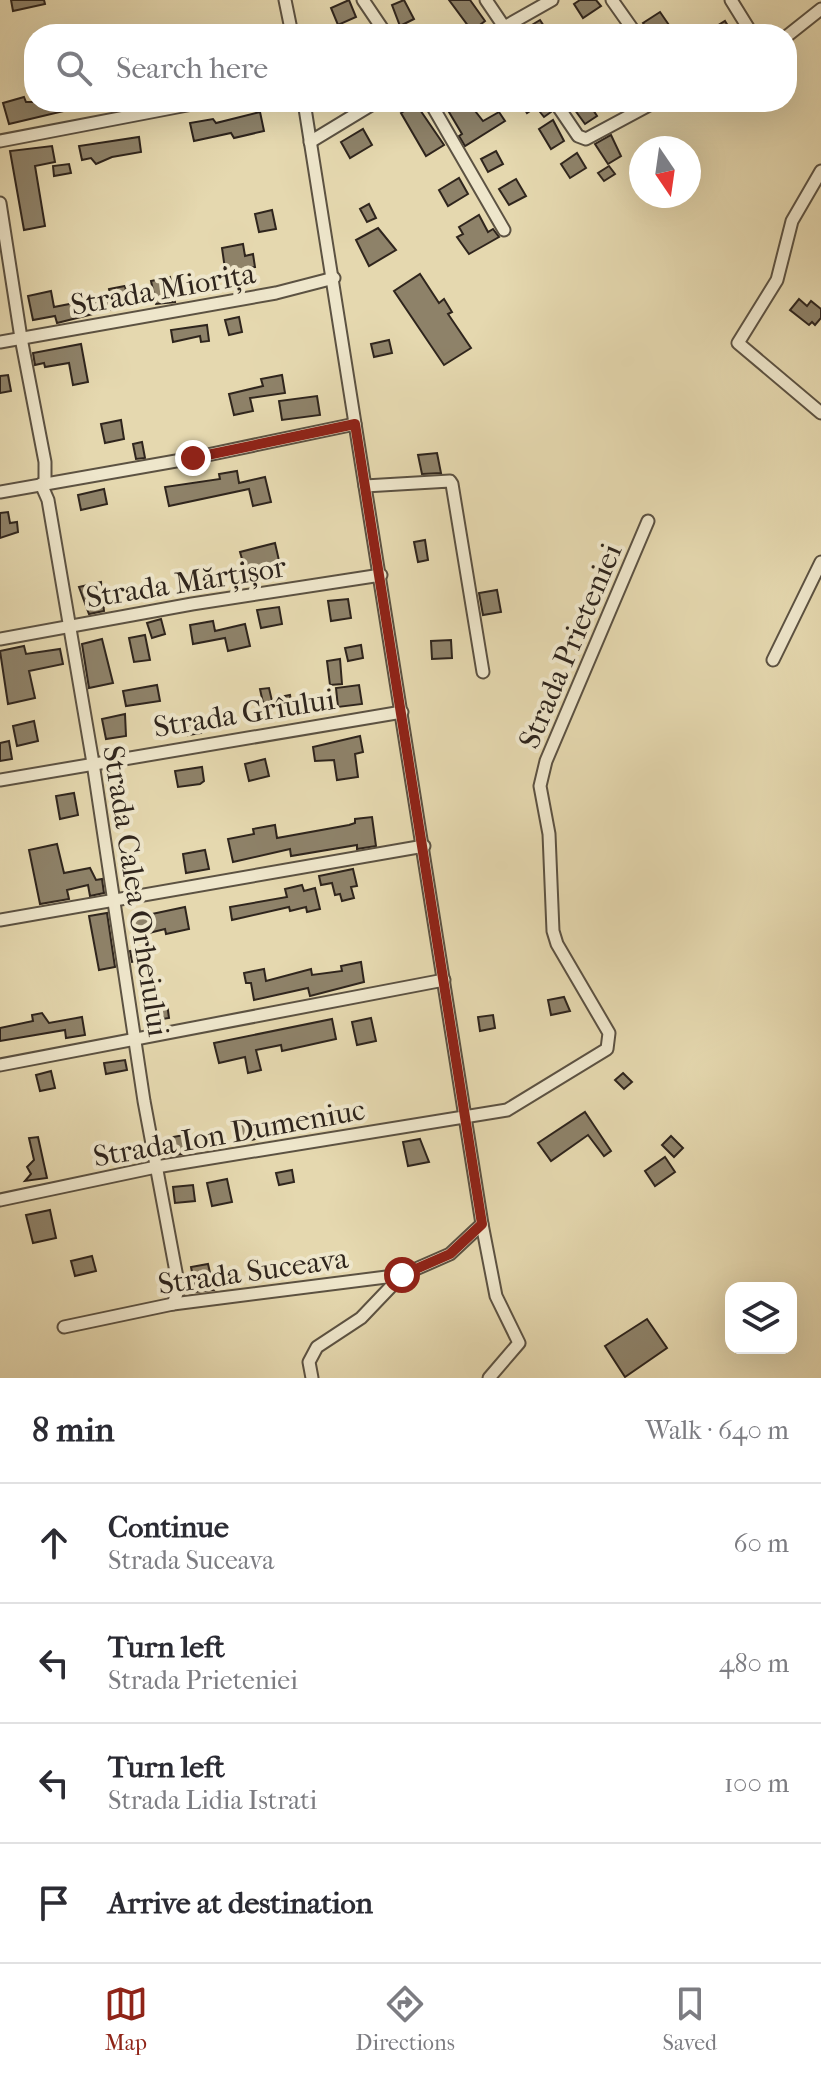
<!DOCTYPE html>
<meta charset="utf-8">
<style>
:root{--surface:#fff;--page:#f2f2f3;--text:#2b2b33;--muted:#7c7c81;--line:#e1e1e2;--accent:#8f2418}
body{margin:0;font-family:"IM FELL French Canon",serif;background:var(--page);color:var(--text)}
.controls{position:absolute;right:24px;bottom:24px;display:grid;overflow:hidden;border-radius:16px;box-shadow:0 8px 32px #0002}
.controls button{width:72px;height:72px;display:grid;place-items:center;padding:0;border:0;border-bottom:2px solid var(--line);background:var(--surface);color:var(--text);font:40px sans-serif}
.compass{position:absolute;left:629px;top:136px;width:72px;height:72px;border-radius:50%;background:var(--surface);box-shadow:0 8px 32px #0002;rotate:167deg}
.stop{position:absolute;width:24px;height:24px;margin:-18px;border:6px solid #8f2418;border-radius:50%;background:#fff}
.stop.end{background:#8f2418;border-color:#fff;box-shadow:0 2px 8px #0008}
.list{margin:0;padding:0;list-style:none}
h2{display:flex;justify-content:space-between;align-items:center;height:104px;margin:0;padding:0 32px;font-size:34px}
h2 small{font-size:26px;font-weight:400;color:var(--muted)}
.list li{display:grid;grid-template-columns:52px 1fr auto;gap:24px;align-items:center;box-sizing:border-box;height:120px;padding:0 32px;border-top:2px solid var(--line)}
.list b{display:block;font-size:30px;white-space:nowrap}
.list p{margin:0;font-size:26px;white-space:nowrap;color:var(--muted)}
.list em{font-size:26px;font-style:normal;color:var(--muted)}
.icon{flex:none;width:44px;height:44px;fill:none;stroke:currentColor;stroke-width:2;stroke-linecap:round;stroke-linejoin:round}
.map{position:relative;flex:none;width:821px;height:1378px;overflow:hidden}
.search{position:absolute;background:var(--surface);box-shadow:0 8px 32px #0002;left:24px;right:24px;top:24px;height:88px;display:flex;align-items:center;gap:20px;box-sizing:border-box;padding:0 28px;border-radius:32px;color:var(--muted);font-size:30px}
.sheet{height:584px;background:var(--surface)}
nav{display:flex;justify-content:space-around;align-items:center;box-sizing:border-box;height:112px;border-top:2px solid var(--line);background:var(--surface);font-size:22px;color:var(--muted)}
nav a{display:grid;justify-items:center;gap:4px}
nav .on{color:var(--accent)}
.map>svg:first-child{display:block}
.building{fill:#8e8269;stroke:#2f251d;stroke-width:2}
.lines{fill:none;stroke-linecap:round;stroke-linejoin:round}
.minor-casing{stroke:#5c5242;stroke-width:15}
.minor{stroke:#eee6cb;stroke-width:11}
.route{stroke:#8f2418;stroke-width:10}
.labels{text-anchor:middle;stroke-width:8;stroke-linejoin:round;paint-order:stroke}
.street-label{font-size:30px;fill:#2f251d;stroke:#eee6cb}
</style>
<div class="map">
<svg width="821" height="1378" viewBox="0 0 821 1378">
<rect width="100%" height="100%" fill="#e5d8af"/>
<filter id="stains"><feTurbulence type="fractalNoise" baseFrequency=".0025" numOctaves="4"/><feColorMatrix values="0 0 0 0 .2 0 0 0 0 .09 0 0 0 0 .02 0 0 0 .5 -.17"/></filter>
<radialGradient id="worn" r=".72"><stop offset=".6" stop-color="#630" stop-opacity="0"/><stop offset="1" stop-color="#630" stop-opacity=".3"/></radialGradient>
<g class="building">
<path d="M 11,0 L 44,0 L 45,4 L 13,11 Z"/>
<path d="M 349,0 L 356,17 L 338,25 L 331,8 Z"/>
<path d="M 404,0 L 414,19 L 400,26 L 392,5 Z"/>
<path d="M 449,0 L 470,0 L 485,21 L 472,31 Z"/>
<path d="M 580,0 L 596,0 L 601,6 L 583,18 L 574,4 Z"/>
<path d="M 660,12 L 669,25 L 651,34 L 643,23 Z"/>
<path d="M 540,20 L 549,34 L 517,34 Z"/>
<path d="M 725,21 L 733,34 L 704,34 Z"/>
<path d="M 24,97 L 26,102 L 85,102 L 85,106 L 9,124 L 3,103 Z"/>
<path d="M 443,102 L 468,102 L 483,121 L 499,112 L 505,121 L 465,146 L 459,136 L 462,134 Z"/>
<path d="M 520,102 L 546,102 L 551,112 L 544,117 L 536,107 L 527,113 Z"/>
<path d="M 578,102 L 588,102 L 597,116 L 585,124 L 572,106 Z"/>
<path d="M 416,104 L 444,145 L 426,156 L 401,113 Z"/>
<path d="M 260,112 L 264,131 L 234,138 L 231,133 L 194,141 L 190,123 L 213,119 L 216,123 Z"/>
<path d="M 553,120 L 564,141 L 551,149 L 539,129 Z"/>
<path d="M 363,129 L 372,145 L 350,158 L 341,142 Z"/>
<path d="M 611,135 L 621,156 L 608,164 L 595,144 Z"/>
<path d="M 139,137 L 141,152 L 112,157 L 96,164 L 91,158 L 82,160 L 79,146 Z"/>
<path d="M 52,146 L 55,162 L 35,166 L 45,226 L 24,230 L 10,151 Z"/>
<path d="M 496,151 L 503,164 L 488,172 L 481,159 Z"/>
<path d="M 577,153 L 586,168 L 570,178 L 561,164 Z"/>
<path d="M 69,164 L 71,173 L 54,176 L 53,166 Z"/>
<path d="M 609,166 L 615,174 L 604,181 L 598,173 Z"/>
<path d="M 459,178 L 468,194 L 448,206 L 439,190 Z"/>
<path d="M 516,179 L 526,196 L 509,205 L 499,189 Z"/>
<path d="M 369,204 L 376,218 L 367,222 L 360,209 Z"/>
<path d="M 272,210 L 276,229 L 259,232 L 255,214 Z"/>
<path d="M 479,215 L 488,232 L 493,229 L 499,237 L 469,254 L 457,237 L 463,234 L 459,227 Z"/>
<path d="M 378,228 L 396,250 L 369,266 L 356,240 Z"/>
<path d="M 243,244 L 245,256 L 253,254 L 255,267 L 246,268 L 249,279 L 227,283 L 222,248 Z"/>
<path d="M 420,274 L 439,303 L 444,299 L 452,312 L 448,314 L 471,348 L 444,365 L 394,291 Z"/>
<path d="M 170,277 L 175,302 L 156,304 L 151,281 Z"/>
<path d="M 125,286 L 129,305 L 57,323 L 55,316 L 33,320 L 28,296 L 51,291 L 54,307 L 110,296 L 109,289 Z"/>
<path d="M 799,299 L 807,306 L 811,301 L 821,309 L 821,318 L 815,325 L 812,322 L 809,325 L 790,310 Z"/>
<path d="M 239,317 L 242,332 L 229,335 L 225,320 Z"/>
<path d="M 207,325 L 209,341 L 201,342 L 200,336 L 173,342 L 171,330 Z"/>
<path d="M 389,340 L 392,353 L 374,357 L 371,344 Z"/>
<path d="M 81,344 L 88,382 L 73,385 L 69,363 L 45,367 L 44,363 L 35,365 L 33,353 Z"/>
<path d="M 8,375 L 11,391 L 0,393 L 0,376 Z"/>
<path d="M 282,375 L 285,393 L 250,398 L 253,411 L 234,415 L 229,394 L 263,386 L 261,379 Z"/>
<path d="M 317,396 L 320,415 L 282,420 L 279,401 Z"/>
<path d="M 121,420 L 124,439 L 105,443 L 101,424 Z"/>
<path d="M 142,442 L 145,458 L 136,459 L 133,444 Z"/>
<path d="M 437,453 L 441,473 L 422,474 L 418,455 Z"/>
<path d="M 237,471 L 239,483 L 265,477 L 271,502 L 253,506 L 249,489 L 169,506 L 165,487 L 220,479 L 219,474 Z"/>
<path d="M 104,489 L 107,504 L 81,510 L 78,495 Z"/>
<path d="M 8,512 L 10,523 L 17,522 L 18,532 L 0,538 L 0,513 Z"/>
<path d="M 425,540 L 428,560 L 418,562 L 414,542 Z"/>
<path d="M 275,543 L 280,565 L 246,573 L 240,552 Z"/>
<path d="M 101,582 L 104,611 L 89,614 L 79,587 Z"/>
<path d="M 497,590 L 501,612 L 483,615 L 479,593 Z"/>
<path d="M 348,599 L 351,618 L 331,621 L 328,601 Z"/>
<path d="M 279,607 L 282,624 L 261,628 L 257,610 Z"/>
<path d="M 161,619 L 165,634 L 152,638 L 147,623 Z"/>
<path d="M 213,621 L 215,631 L 245,624 L 250,646 L 228,651 L 225,638 L 193,644 L 190,625 Z"/>
<path d="M 145,635 L 150,660 L 134,662 L 129,638 Z"/>
<path d="M 102,639 L 113,683 L 89,688 L 82,644 Z"/>
<path d="M 451,640 L 452,658 L 432,659 L 431,641 Z"/>
<path d="M 361,645 L 363,658 L 348,661 L 345,648 Z"/>
<path d="M 24,646 L 26,654 L 60,649 L 63,664 L 29,671 L 35,698 L 8,704 L 0,651 Z"/>
<path d="M 340,659 L 342,684 L 330,685 L 327,661 Z"/>
<path d="M 157,685 L 160,701 L 126,706 L 123,691 Z"/>
<path d="M 359,685 L 362,704 L 338,707 L 336,688 Z"/>
<path d="M 269,688 L 272,701 L 263,703 L 260,689 Z"/>
<path d="M 290,695 L 293,713 L 278,716 L 275,698 Z"/>
<path d="M 125,714 L 126,736 L 106,739 L 102,719 Z"/>
<path d="M 197,716 L 201,733 L 188,735 L 185,718 Z"/>
<path d="M 34,721 L 38,741 L 17,746 L 13,726 Z"/>
<path d="M 360,736 L 363,752 L 355,754 L 358,777 L 337,780 L 334,760 L 315,761 L 313,747 Z"/>
<path d="M 9,741 L 12,759 L 0,761 L 0,743 Z"/>
<path d="M 265,759 L 269,776 L 249,781 L 245,764 Z"/>
<path d="M 202,767 L 204,781 L 200,784 L 178,787 L 175,771 Z"/>
<path d="M 74,793 L 78,815 L 60,819 L 56,796 Z"/>
<path d="M 372,817 L 376,846 L 357,849 L 357,845 L 291,856 L 290,849 L 233,862 L 228,839 L 254,834 L 253,829 L 275,825 L 277,838 L 349,825 L 355,823 L 355,819 Z"/>
<path d="M 57,844 L 64,873 L 90,868 L 96,880 L 102,879 L 104,893 L 90,896 L 88,885 L 67,890 L 69,899 L 40,904 L 29,850 Z"/>
<path d="M 205,850 L 209,869 L 186,873 L 183,854 Z"/>
<path d="M 353,869 L 357,886 L 351,887 L 354,898 L 342,901 L 340,894 L 335,895 L 332,883 L 321,885 L 319,876 Z"/>
<path d="M 302,885 L 304,891 L 315,888 L 320,909 L 307,912 L 306,907 L 290,911 L 289,907 L 232,920 L 230,907 L 287,897 L 285,889 Z"/>
<path d="M 185,907 L 189,929 L 166,934 L 165,929 L 137,936 L 133,918 Z"/>
<path d="M 107,913 L 115,967 L 99,970 L 89,916 Z"/>
<path d="M 146,948 L 148,960 L 132,962 L 130,951 Z"/>
<path d="M 361,962 L 364,982 L 310,996 L 308,988 L 254,1000 L 251,983 L 246,983 L 244,973 L 264,969 L 266,981 L 311,969 L 312,975 L 342,971 L 341,966 Z"/>
<path d="M 564,997 L 570,1011 L 551,1015 L 548,1000 Z"/>
<path d="M 167,1003 L 169,1018 L 149,1021 L 147,1006 Z"/>
<path d="M 42,1013 L 49,1023 L 82,1017 L 85,1035 L 66,1038 L 65,1030 L 0,1041 L 0,1028 L 33,1021 L 32,1015 Z"/>
<path d="M 493,1015 L 495,1028 L 480,1031 L 478,1017 Z"/>
<path d="M 371,1018 L 376,1041 L 357,1045 L 352,1022 Z"/>
<path d="M 332,1019 L 336,1039 L 282,1051 L 281,1045 L 256,1050 L 261,1070 L 248,1073 L 245,1057 L 219,1063 L 214,1043 Z"/>
<path d="M 125,1060 L 127,1070 L 106,1074 L 104,1063 Z"/>
<path d="M 51,1071 L 55,1088 L 40,1091 L 36,1075 Z"/>
<path d="M 623,1073 L 632,1082 L 624,1089 L 615,1080 Z"/>
<path d="M 318,1111 L 320,1123 L 306,1126 L 304,1115 Z"/>
<path d="M 585,1112 L 611,1151 L 604,1156 L 588,1135 L 551,1161 L 538,1143 Z"/>
<path d="M 256,1122 L 260,1138 L 242,1142 L 239,1126 Z"/>
<path d="M 184,1135 L 188,1153 L 170,1156 L 168,1138 Z"/>
<path d="M 671,1136 L 683,1148 L 674,1157 L 662,1145 Z"/>
<path d="M 38,1137 L 47,1178 L 25,1181 L 31,1174 L 27,1167 L 34,1160 L 29,1138 Z"/>
<path d="M 420,1139 L 429,1162 L 408,1166 L 403,1142 Z"/>
<path d="M 665,1157 L 675,1172 L 655,1186 L 645,1171 Z"/>
<path d="M 292,1170 L 294,1182 L 279,1185 L 276,1173 Z"/>
<path d="M 227,1179 L 232,1202 L 212,1206 L 207,1183 Z"/>
<path d="M 193,1185 L 195,1201 L 175,1203 L 173,1187 Z"/>
<path d="M 50,1210 L 56,1238 L 33,1243 L 26,1215 Z"/>
<path d="M 92,1256 L 96,1271 L 75,1276 L 71,1261 Z"/>
<path d="M 208,1264 L 214,1290 L 196,1292 L 191,1267 Z"/>
<path d="M 647,1319 L 667,1348 L 625,1377 L 605,1346 Z"/>
</g>
<g class="lines">
<g class="minor-casing">
<g id="minor">
<path d="M 285,0 L 292,34"/>
<path d="M 363,0 L 386,34"/>
<path d="M 486,0 L 509,34"/>
<path d="M 612,0 L 636,34"/>
<path d="M 731,0 L 752,34"/>
<path d="M 492,34 L 552,0"/>
<path d="M 787,36 L 821,9"/>
<path d="M 304,102 L 482,1224 L 496,1296 L 519,1343 L 489,1378"/>
<path d="M 430,102 L 504,230"/>
<path d="M 555,102 L 578,136 L 586,139 L 655,102"/>
<path d="M 0,141 L 203,102"/>
<path d="M 310,142 L 376,102"/>
<path d="M 821,171 L 792,221 L 777,280 L 738,343 L 821,413"/>
<path d="M 0,203 L 21,338 L 45,462 L 45,484"/>
<path d="M 0,342 L 276,293 L 334,278"/>
<path d="M 41,484 L 48,500 L 93,763 L 144,1101 L 179,1288 L 173,1304"/>
<path d="M 365,486 L 450,481 L 452,484 L 483,672"/>
<path d="M 0,492 L 193,458 L 355,424"/>
<path d="M 0,639 L 192,604 L 381,575"/>
<path d="M 773,660 L 821,562"/>
<path d="M 0,780 L 402,712"/>
<path d="M 0,920 L 424,846"/>
<path d="M 0,1065 L 444,980"/>
<path d="M 0,1200 L 156,1167 L 507,1110 L 607,1049 L 609,1033 L 557,944 L 553,931 L 549,834 L 540,786 L 546,761 L 648,521"/>
<path d="M 64,1327 L 173,1304 L 402,1275 L 450,1254 L 482,1224"/>
<path d="M 312,1378 L 309,1362 L 317,1347 L 361,1318 L 402,1275"/>
</g>
</g>
<use href="#minor" class="minor"/>
</g>
<g class="lines">
<path class="route" d="M 193,458 L 355,424 L 482,1224 L 450,1254 L 402,1275"/>
</g>
<g class="labels">
<g class="street-label">
<text transform="translate(163 289) rotate(-10)" y="10">Strada Miorița</text>
<text transform="translate(186 582) rotate(-9)" y="10">Strada Mărțișor</text>
<text transform="translate(570 646) rotate(-67)" y="10">Strada Prieteniei</text>
<text transform="translate(244 713) rotate(-9)" y="10">Strada Grîului</text>
<text transform="translate(136 891) rotate(81)" y="10">Strada Calea Orheiului</text>
<text transform="translate(229 1133) rotate(-10)" y="10">Strada Ion Dumeniuc</text>
<text transform="translate(253 1271) rotate(-8)" y="10">Strada Suceava</text>
</g>
</g>
<rect width="100%" height="100%" filter="url(#stains)"/>
<rect width="100%" height="100%" fill="url(#worn)"/>
</svg>
<div class="controls">
<button><svg class="icon" aria-label="layers" viewBox="0 0 24 24"><path d="M12 4l9 5-9 5-9-5zM3 14l9 5 9-5"/></svg></button>
</div>
<svg class="compass" viewBox="-18 -18 36 36"><path d="M0-13l5 13h-10z" fill="#e53935"/><path d="M0 13l5-13h-10z" fill="#7c7c81"/></svg>
<div class="stop" style="left:402px;top:1275px"></div>
<div class="stop end" style="left:193px;top:458px"></div>
<div class="search"><svg class="icon" aria-label="search" viewBox="0 0 24 24"><circle cx="10" cy="10" r="6"/><path d="M15 15l6 6"/></svg>Search here</div>
</div>
<section class="sheet">
<h2>8 min<small>Walk · 640 m</small></h2>
<ul class="list">
<li><svg class="icon" aria-label="ahead" viewBox="0 0 24 24"><path d="M12 20V5M6 11l6-6 6 6"/></svg><div><b>Continue</b><p>Strada Suceava</p></div><em>60 m</em></li>
<li><svg class="icon" aria-label="left" viewBox="0 0 24 24"><path d="M17 20v-9H6M10 6l-5 5 5 5"/></svg><div><b>Turn left</b><p>Strada Prieteniei</p></div><em>480 m</em></li>
<li><svg class="icon" aria-label="left" viewBox="0 0 24 24"><path d="M17 20v-9H6M10 6l-5 5 5 5"/></svg><div><b>Turn left</b><p>Strada Lidia Istrati</p></div><em>100 m</em></li>
<li><svg class="icon" aria-label="arrive" viewBox="0 0 24 24"><path d="M6 21V4h12l-3 4 3 4H6"/></svg><div><b>Arrive at destination</b></div></li>
</ul>
</section>
<nav>
<a class="on"><svg class="icon" aria-label="map" viewBox="0 0 24 24"><path d="M3 6l6-2 6 2 6-2v14l-6 2-6-2-6 2zM9 4v14M15 6v14"/></svg>Map</a>
<a><svg class="icon" aria-label="directions" viewBox="0 0 24 24"><path d="M12 3l9 9-9 9-9-9zM9 14v-3h6M13 9l2 2-2 2"/></svg>Directions</a>
<a><svg class="icon" aria-label="saved" viewBox="0 0 24 24"><path d="M7 4h10v16l-5-4-5 4z"/></svg>Saved</a>
</nav>
